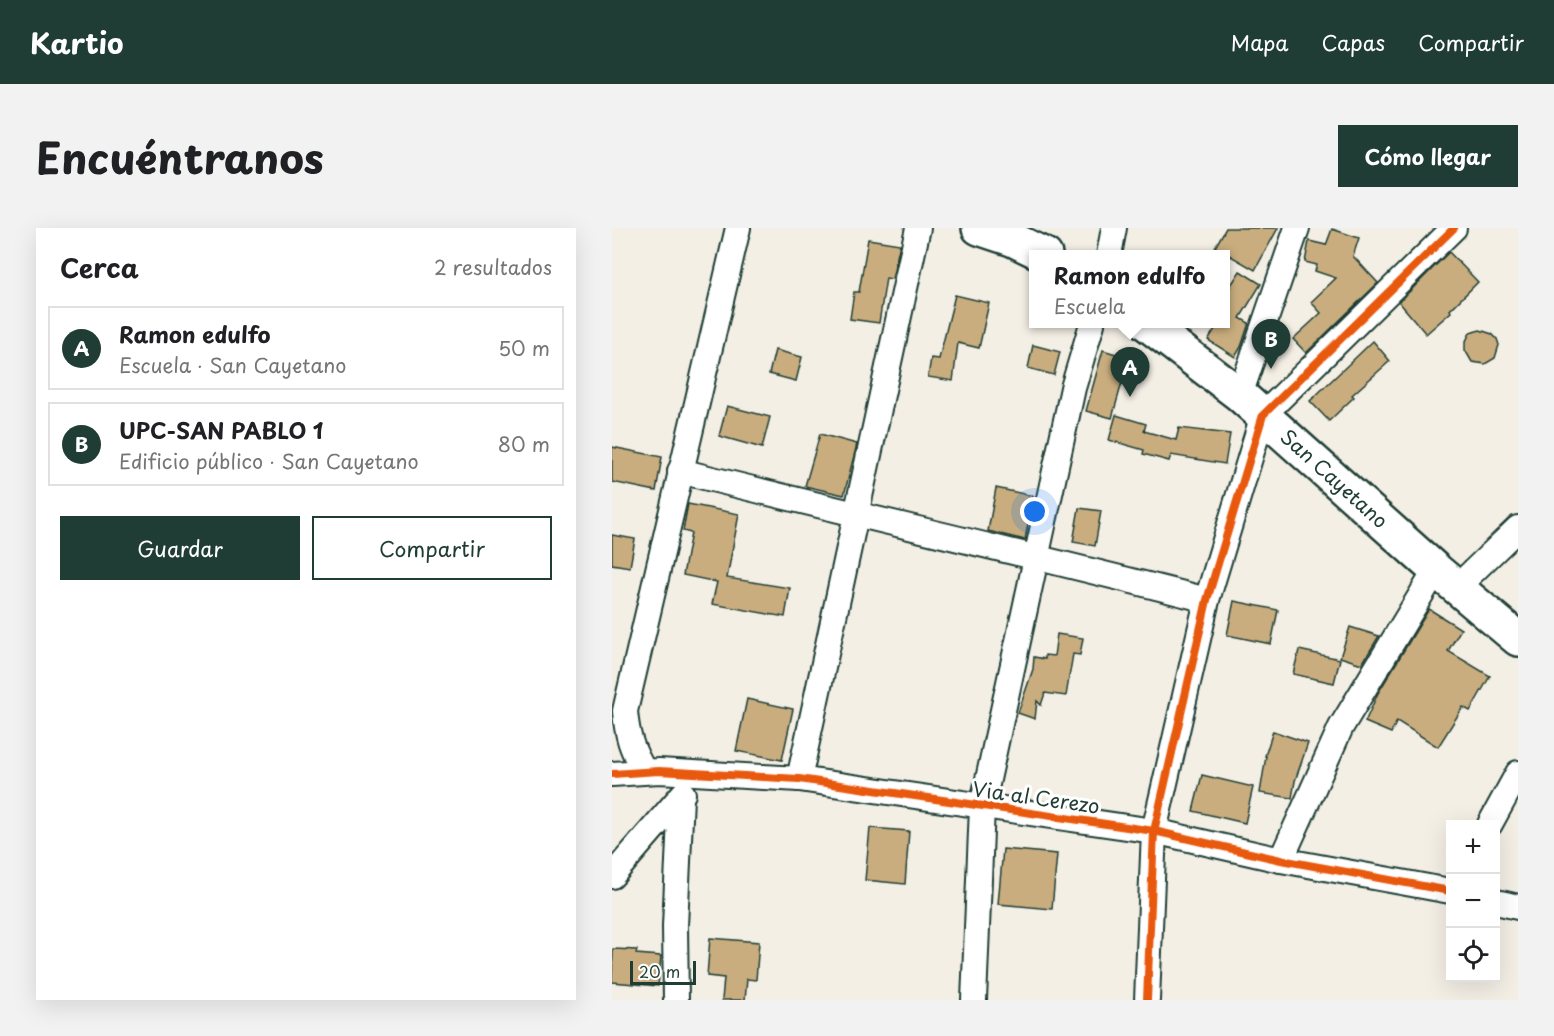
<!DOCTYPE html>
<html lang="es">
<meta charset="utf-8">
<style>
:root{--surface:#fff;--page:#f2f2f2;--text:#202124;--muted:#757577;--line:#e0e0e0;--accent:#1f3d34}
body{margin:0;font-family:"Playpen Sans",sans-serif;background:var(--page);color:var(--text)}
.controls{position:absolute;right:18px;bottom:18px;display:grid;overflow:hidden;border-radius:0px;box-shadow:0 6px 24px #0002}
.controls button{width:54px;height:54px;display:grid;place-items:center;padding:0;border:0;border-bottom:2px solid var(--line);background:var(--surface);color:var(--text);font:30px sans-serif}
.scale{position:absolute;left:18px;bottom:15px;width:66px;box-sizing:border-box;padding-left:6px;border:3px solid #1f3d34;border-top:0;font-size:16px;line-height:21px;white-space:nowrap;color:#1f3d34;-webkit-text-stroke:4px #fff;paint-order:stroke}
.you{position:absolute;left:423px;top:284px;width:21px;height:21px;margin:-15px;border:4px solid #fff;border-radius:50%;background:#1a73e8;box-shadow:0 0 0 9px #1a73e833}
.badge{display:grid;place-items:center;width:39px;height:39px;border-radius:50%;background:var(--accent);color:#fff;font-size:20px;font-weight:700}
.pin{position:absolute;translate:-50% -50px;filter:drop-shadow(0 2px 3px #0008)}
.pin::after{content:'';position:absolute;top:32px;width:21px;height:18px;background:inherit;clip-path:polygon(0 0,100% 0,50% 100%)}
.popup{position:absolute;left:417px;top:22px;width:201px;height:78px;box-sizing:border-box;display:grid;place-content:center;border-radius:0px;background:var(--surface);filter:drop-shadow(0 2px 4px #0005);font-size:20px;white-space:nowrap;color:var(--muted)}
.popup b{font-size:22px;color:var(--text)}
.popup::after{content:'';position:absolute;left:50%;top:100%;margin-left:-12px;border:12px solid transparent;border-top-color:var(--surface)}
.list{margin:0;padding:0;list-style:none}
h2{display:flex;justify-content:space-between;align-items:center;height:78px;margin:0;padding:0 24px;font-size:26px}
h2 small{font-size:20px;font-weight:400;color:var(--muted)}
.list li{display:grid;grid-template-columns:39px 1fr auto;gap:18px;align-items:center;box-sizing:border-box;height:84px;margin:0 12px 12px;padding:0 12px;border:2px solid var(--line);border-radius:0px}
.list b{display:block;font-size:22px;white-space:nowrap}
.list p{margin:0;font-size:20px;white-space:nowrap;color:var(--muted)}
.list em{font-size:20px;font-style:normal;color:var(--muted)}
.actions{display:flex;gap:12px;padding:18px 24px}
.actions a{flex:1;padding:14px 0;border:2px solid var(--accent);border-radius:0px;text-align:center;font-size:21px;color:var(--accent)}
.actions .main{background:var(--accent);color:#fff}
.icon{flex:none;width:33px;height:33px;fill:none;stroke:currentColor;stroke-width:2;stroke-linecap:round;stroke-linejoin:round}
.map{position:relative;flex:none;width:906px;height:772px;overflow:hidden;border-radius:0px}
header{display:flex;align-items:center;gap:36px;box-sizing:border-box;height:84px;padding:0 30px;background:var(--accent);color:#fff}
header strong{font-size:28px}
nav{display:flex;gap:33px;margin-inline-start:auto;font-size:21px}
.intro{display:flex;align-items:center;justify-content:space-between;box-sizing:border-box;height:144px;padding:0 36px}
h1{margin:0;font-size:42px}
.button{padding:15px 27px;border-radius:0px;background:var(--accent);color:#fff;font-size:21px;font-weight:700}
main{display:flex;gap:36px;padding:0 36px}
aside{flex:1;background:var(--surface);border-radius:0px;box-shadow:0 6px 24px #0002}
.map>svg:first-child{display:block}
.building{fill:#c9ad7e;stroke:#1f3d34;stroke-width:1.5}
.lines{fill:none;stroke-linecap:round;stroke-linejoin:round}
.street-casing{stroke:#1f3d34;stroke-width:28}
.secondary-casing{stroke:#1f3d34;stroke-width:38}
.street{stroke:#fff;stroke-width:24}
.secondary{stroke:#fff;stroke-width:33}
.cycleway-casing{stroke:#fff;stroke-width:11}
.cycleway{stroke:#e8590c;stroke-width:8}
.labels{text-anchor:middle;stroke-width:6;stroke-linejoin:round;paint-order:stroke}
.street-label{font-size:20px;fill:#1f3d34;stroke:#fff}
</style>
<header>
<strong>Kartio</strong>
<nav><a>Mapa</a><a>Capas</a><a>Compartir</a></nav>
</header>
<div class="intro"><h1>Encuéntranos</h1><a class="button">Cómo llegar</a></div>
<main>
<aside>
<h2>Cerca<small>2 resultados</small></h2>
<ul class="list">
<li><span class="badge">A</span><div><b>Ramon edulfo</b><p>Escuela · San Cayetano</p></div><em>50 m</em></li>
<li><span class="badge">B</span><div><b>UPC-SAN PABLO 1</b><p>Edificio público · San Cayetano</p></div><em>80 m</em></li>
</ul>
<div class="actions"><a class="main">Guardar</a><a>Compartir</a></div>
</aside>
<div class="map">
<svg width="906" height="772" viewBox="0 0 906 772">
<rect width="100%" height="100%" fill="#f4efe5"/>
<filter id="ink" filterUnits="userSpaceOnUse"><feTurbulence type="fractalNoise" baseFrequency=".0167" numOctaves="2"/><feDisplacementMap in="SourceGraphic" scale="12" xChannelSelector="R" yChannelSelector="G"/><feConvolveMatrix kernelMatrix="1 2 1 2 8 2 1 2 1" color-interpolation-filters="sRGB"/></filter>
<g filter="url(#ink)">
<g class="building">
<path d="M 614,0 L 666,0 L 643,42 L 603,19 Z"/>
<path d="M 720,1 L 747,10 L 741,28 L 766,55 L 694,125 L 681,111 L 709,85 L 699,74 L 724,50 L 703,43 L 705,37 L 693,34 L 697,13 L 714,17 Z"/>
<path d="M 256,11 L 288,16 L 280,51 L 274,50 L 267,95 L 238,91 L 242,64 L 247,64 Z"/>
<path d="M 837,24 L 866,54 L 838,82 L 839,84 L 814,106 L 787,74 Z"/>
<path d="M 628,43 L 649,56 L 628,90 L 637,95 L 629,119 L 623,129 L 596,112 L 606,96 L 614,96 L 614,65 Z"/>
<path d="M 343,67 L 377,75 L 367,120 L 346,115 L 341,153 L 316,149 L 319,130 L 327,131 Z"/>
<path d="M 868,102 L 880,106 L 885,111 L 887,117 L 883,130 L 873,136 L 860,134 L 853,122 L 853,115 L 858,105 Z"/>
<path d="M 761,113 L 778,133 L 740,167 L 742,169 L 717,193 L 698,173 Z"/>
<path d="M 421,117 L 448,124 L 442,147 L 416,140 Z"/>
<path d="M 163,122 L 190,129 L 184,153 L 157,146 Z"/>
<path d="M 491,122 L 517,130 L 500,190 L 474,183 Z"/>
<path d="M 115,178 L 158,189 L 150,220 L 107,208 Z"/>
<path d="M 504,187 L 534,196 L 532,203 L 564,212 L 567,200 L 618,206 L 613,236 L 559,227 L 557,233 L 531,226 L 532,222 L 497,212 Z"/>
<path d="M 208,206 L 245,216 L 232,267 L 193,258 Z"/>
<path d="M 0,219 L 50,229 L 44,263 L 0,254 Z"/>
<path d="M 384,260 L 421,268 L 413,312 L 376,303 Z"/>
<path d="M 76,276 L 127,286 L 115,350 L 178,360 L 173,389 L 100,376 L 105,354 L 71,347 L 79,305 L 71,303 Z"/>
<path d="M 467,280 L 489,283 L 483,318 L 461,314 Z"/>
<path d="M 0,307 L 23,311 L 18,339 L 0,336 Z"/>
<path d="M 622,373 L 666,382 L 659,416 L 615,407 Z"/>
<path d="M 817,381 L 849,401 L 836,423 L 878,448 L 858,483 L 851,479 L 826,519 L 785,493 L 779,505 L 753,494 L 766,465 Z"/>
<path d="M 738,399 L 767,408 L 750,436 L 728,429 Z"/>
<path d="M 445,406 L 471,410 L 468,427 L 461,426 L 454,468 L 433,465 L 429,477 L 425,473 L 423,491 L 406,485 L 421,441 L 422,429 L 433,431 L 433,427 L 442,428 Z"/>
<path d="M 687,422 L 728,431 L 722,455 L 681,446 Z"/>
<path d="M 135,471 L 181,481 L 170,532 L 124,523 Z"/>
<path d="M 661,503 L 696,515 L 683,553 L 680,570 L 648,565 L 654,528 L 653,528 Z"/>
<path d="M 590,547 L 641,559 L 633,595 L 581,583 Z"/>
<path d="M 258,600 L 297,603 L 293,656 L 253,652 Z"/>
<path d="M 391,621 L 445,626 L 440,681 L 386,676 Z"/>
<path d="M 98,710 L 147,714 L 144,752 L 135,751 L 133,772 L 110,772 L 112,750 L 95,748 Z"/>
<path d="M 1,721 L 25,722 L 24,726 L 49,728 L 46,758 L 0,754 Z"/>
</g>
<g class="lines">
<g class="street-casing">
<g id="street">
<path d="M 497,27 L 502,0"/>
<path d="M 628,167 L 685,0"/>
<path d="M 68,243 C 243,287 420,327 595,372"/>
<path d="M 845,359 L 906,300"/>
<path d="M 32,543 C 20,522 15,508 13,483 L 126,0"/>
<path d="M 0,546 L 47,543 L 187,551 L 542,603 L 669,632 L 838,663"/>
<path d="M 187,551 L 306,0"/>
<path d="M 878,596 L 906,545"/>
<path d="M 669,632 L 729,499 L 824,342"/>
<path d="M 0,648 L 71,566"/>
<path d="M 884,674 L 906,679"/>
<path d="M 64,772 L 63,698 L 69,569"/>
<path d="M 362,772 L 370,579 L 461,160 L 480,96"/>
<path d="M 535,772 L 542,603 L 595,372 L 651,187 L 842,0"/>
</g>
</g>
<g class="secondary-casing">
<g id="secondary">
<path d="M 367,0 L 400,11 L 433,27"/>
<path d="M 535,96 L 628,167 L 824,342 L 906,411"/>
</g>
</g>
<use href="#street" class="street"/>
<use href="#secondary" class="secondary"/>
<g class="cycleway-casing">
<g id="cycleway">
<path d="M 0,546 L 47,543 L 187,551 L 542,603 L 669,632 L 838,663"/>
<path d="M 535,772 L 542,603 L 595,372 L 651,187 L 842,0"/>
</g>
</g>
<use href="#cycleway" class="cycleway"/>
</g>
</g>
<g class="labels">
<g class="street-label">
<text transform="translate(722 251) rotate(42)" y="7">San Cayetano</text>
<text transform="translate(424 570) rotate(8)" y="7">Via al Cerezo</text>
</g>
</g>
</svg>
<div class="controls">
<button>+</button>
<button>−</button>
<button><svg class="icon" aria-label="locate" viewBox="0 0 24 24"><circle cx="12" cy="12" r="6"/><path d="M12 2v4M12 18v4M2 12h4M18 12h4"/></svg></button>
</div>
<div class="scale">20 m</div>
<div class="you"></div>
<div class="pin badge" style="left:518px;top:169px">A</div>
<div class="popup"><b>Ramon edulfo</b>Escuela</div>
<div class="pin badge" style="left:659px;top:141px">B</div>
</div>
</main>
